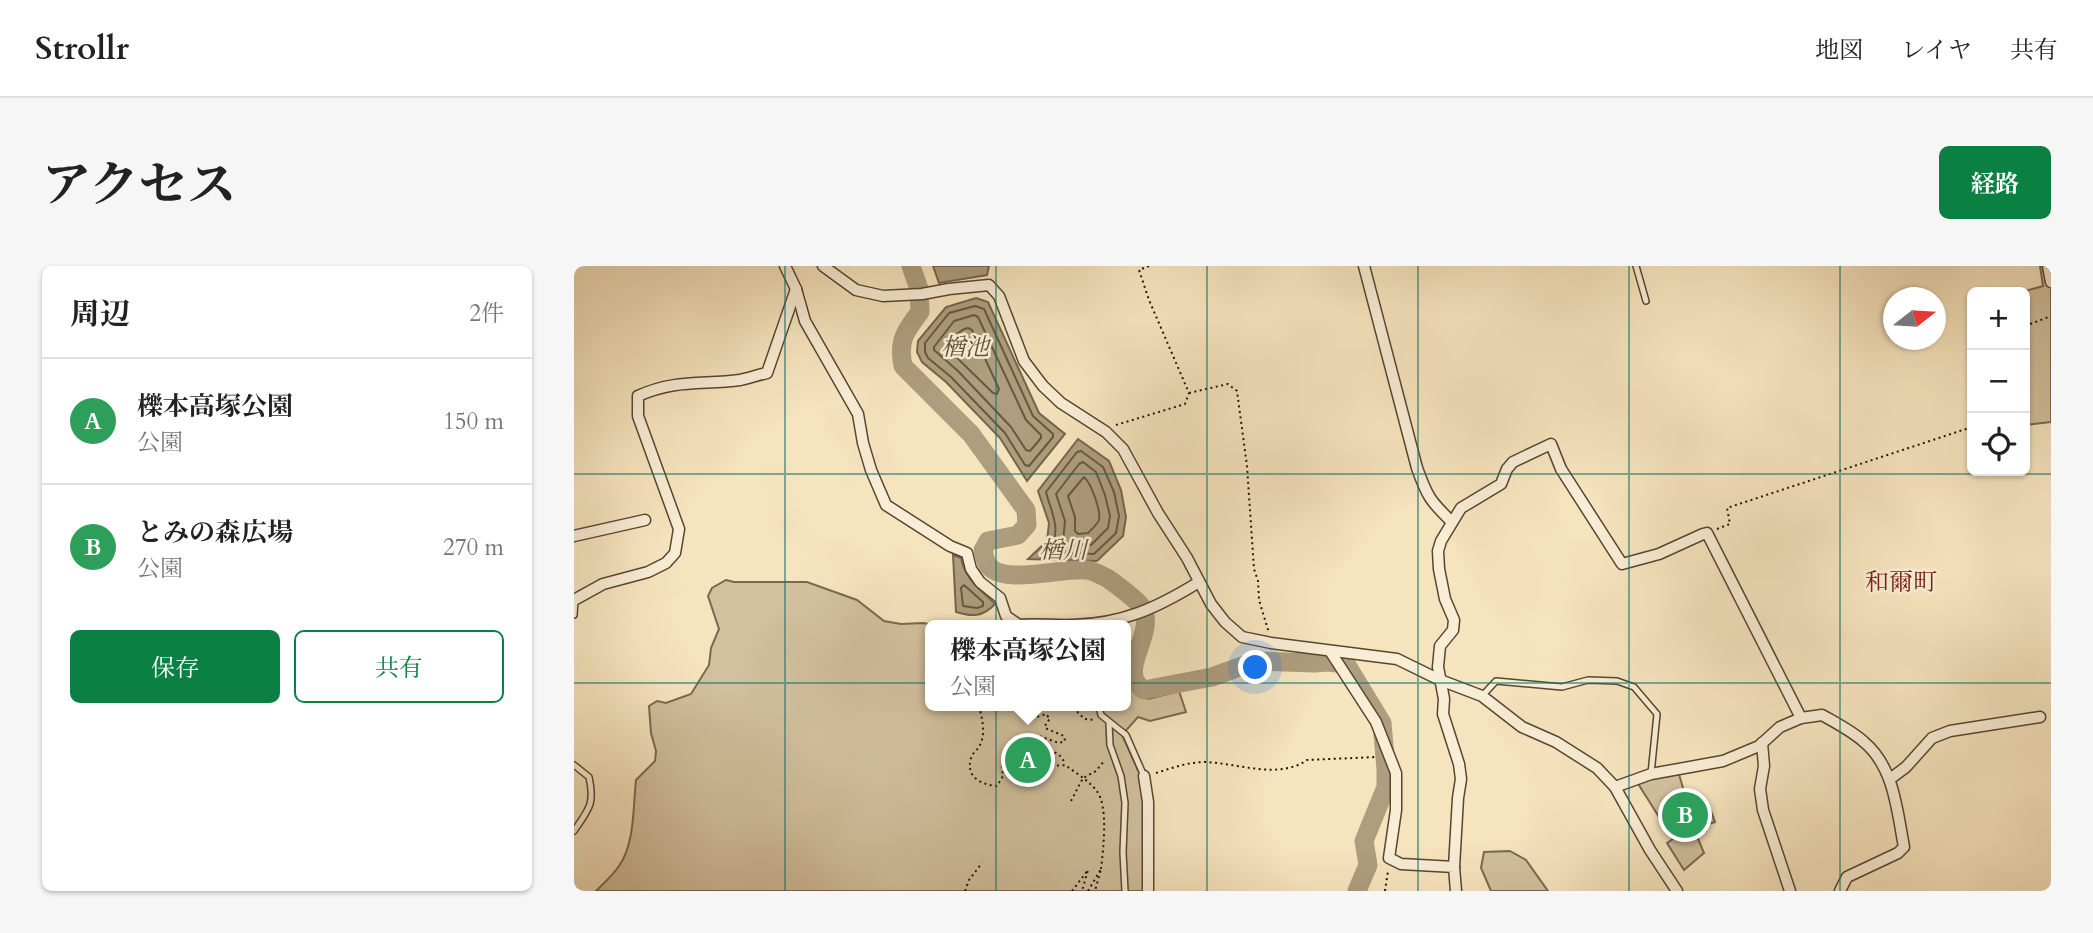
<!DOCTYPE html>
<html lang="ja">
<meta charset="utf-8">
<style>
:root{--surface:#fff;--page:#f6f6f6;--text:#222;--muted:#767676;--line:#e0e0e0;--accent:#0b8043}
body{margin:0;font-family:Cardo,"Noto Serif JP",serif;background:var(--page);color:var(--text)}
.controls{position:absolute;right:21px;top:21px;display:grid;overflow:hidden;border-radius:10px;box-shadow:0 2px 5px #0004}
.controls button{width:63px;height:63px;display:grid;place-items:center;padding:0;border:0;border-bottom:2px solid var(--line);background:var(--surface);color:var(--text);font:35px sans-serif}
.compass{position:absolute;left:1309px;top:21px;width:63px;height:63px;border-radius:50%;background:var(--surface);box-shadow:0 2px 5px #0004;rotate:73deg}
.you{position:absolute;left:682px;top:402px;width:24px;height:24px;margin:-18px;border:5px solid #fff;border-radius:50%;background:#1a73e8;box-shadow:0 0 0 10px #1a73e833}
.badge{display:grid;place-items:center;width:46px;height:46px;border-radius:50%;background:var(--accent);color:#fff;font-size:23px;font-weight:700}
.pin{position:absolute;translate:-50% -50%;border:4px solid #fff;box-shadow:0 2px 7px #0006}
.popup{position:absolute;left:351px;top:354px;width:206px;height:91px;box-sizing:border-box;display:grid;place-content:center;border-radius:10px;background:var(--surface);filter:drop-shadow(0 2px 5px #0005);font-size:23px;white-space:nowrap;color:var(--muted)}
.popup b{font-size:26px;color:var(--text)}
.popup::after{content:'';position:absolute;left:50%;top:100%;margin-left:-14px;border:14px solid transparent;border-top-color:var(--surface)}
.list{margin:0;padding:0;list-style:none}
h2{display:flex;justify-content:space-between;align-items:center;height:91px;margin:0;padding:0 28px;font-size:30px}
h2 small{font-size:23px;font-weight:400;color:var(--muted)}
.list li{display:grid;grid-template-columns:46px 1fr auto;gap:21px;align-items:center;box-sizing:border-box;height:126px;padding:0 28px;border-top:2px solid var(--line)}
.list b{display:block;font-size:26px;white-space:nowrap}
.list p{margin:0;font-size:23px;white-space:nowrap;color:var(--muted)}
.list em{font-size:23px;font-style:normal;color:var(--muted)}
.actions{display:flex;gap:14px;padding:21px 28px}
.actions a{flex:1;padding:16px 0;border:2px solid var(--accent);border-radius:10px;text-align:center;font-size:24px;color:var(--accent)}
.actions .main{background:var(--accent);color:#fff}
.icon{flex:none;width:38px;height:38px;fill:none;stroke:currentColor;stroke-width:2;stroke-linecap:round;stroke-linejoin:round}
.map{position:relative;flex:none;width:1477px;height:625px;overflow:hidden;border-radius:10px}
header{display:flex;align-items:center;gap:42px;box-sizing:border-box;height:98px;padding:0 35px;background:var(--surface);border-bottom:2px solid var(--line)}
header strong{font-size:33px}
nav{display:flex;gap:38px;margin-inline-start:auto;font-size:24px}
.intro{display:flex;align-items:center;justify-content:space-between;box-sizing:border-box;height:168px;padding:0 42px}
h1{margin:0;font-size:49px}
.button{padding:18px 32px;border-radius:10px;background:var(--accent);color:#fff;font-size:24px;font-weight:700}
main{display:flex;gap:42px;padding:0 42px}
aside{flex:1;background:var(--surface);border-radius:10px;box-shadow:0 2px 5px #0004}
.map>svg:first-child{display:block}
.green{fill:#d2c09e;stroke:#7a6950;stroke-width:2}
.water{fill:#ae9d7e;stroke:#76654c;stroke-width:2}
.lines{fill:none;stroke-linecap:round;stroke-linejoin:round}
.shore{stroke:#685840;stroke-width:2}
.river{stroke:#ae9d7e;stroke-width:19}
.lane-casing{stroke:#574631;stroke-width:8}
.street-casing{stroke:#574631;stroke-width:13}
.path{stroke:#221202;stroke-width:2;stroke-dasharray:2 3.5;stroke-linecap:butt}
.lane{stroke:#f9edd5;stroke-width:5}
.street{stroke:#f9edd5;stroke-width:10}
.grid{fill:none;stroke:#0f766e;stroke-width:2;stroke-opacity:0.55}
.labels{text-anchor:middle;stroke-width:5;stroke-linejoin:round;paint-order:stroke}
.water-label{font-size:24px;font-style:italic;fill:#61513a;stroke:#f9edd5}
.neighbourhood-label{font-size:24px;fill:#7a1f14;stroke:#f9edd5}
</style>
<header>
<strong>Strollr</strong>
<nav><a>地図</a><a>レイヤ</a><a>共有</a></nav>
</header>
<div class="intro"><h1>アクセス</h1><a class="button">経路</a></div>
<main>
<aside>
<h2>周辺<small>2件</small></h2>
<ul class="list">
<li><span class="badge" style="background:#2e9e5b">A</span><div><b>櫟本高塚公園</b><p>公園</p></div><em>150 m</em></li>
<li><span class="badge" style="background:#2e9e5b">B</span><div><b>とみの森広場</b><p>公園</p></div><em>270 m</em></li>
</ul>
<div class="actions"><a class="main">保存</a><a>共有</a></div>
</aside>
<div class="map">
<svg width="1477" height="625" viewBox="0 0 1477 625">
<rect width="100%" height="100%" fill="#f6e4be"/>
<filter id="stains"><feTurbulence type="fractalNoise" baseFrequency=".00286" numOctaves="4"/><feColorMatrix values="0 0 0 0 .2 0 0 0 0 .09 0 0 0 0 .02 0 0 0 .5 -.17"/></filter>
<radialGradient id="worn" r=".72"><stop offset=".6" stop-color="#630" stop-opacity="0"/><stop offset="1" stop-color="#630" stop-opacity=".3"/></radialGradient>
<g class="green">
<path d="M 1466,0 L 1477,0 L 1477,156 L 1451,159 L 1451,26 L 1448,26 L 1469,20 Z"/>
<path d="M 152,314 L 160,316 L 233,316 L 283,334 L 310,355 L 327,358 L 349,357 L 361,359 L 356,359 L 356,440 L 552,440 L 552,390 L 553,415 L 574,433 L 605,425 L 612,446 L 576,455 L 564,451 L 548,469 L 568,513 L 572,546 L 572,625 L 22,625 C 30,617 39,609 45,600 C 61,577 59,541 62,514 L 81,495 L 82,485 L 77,467 L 75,440 L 83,435 L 92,437 L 117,428 L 135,399 L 137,382 L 145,363 L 134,330 L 138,322 Z"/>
<path d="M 1104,505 L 1115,542 L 1135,540 L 1141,556 L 1131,559 L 1132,565 L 1122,568 L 1130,587 L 1110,604 L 1093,577 L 1099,573 L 1061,513 Z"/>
<path d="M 936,585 L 952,594 L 974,625 L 917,625 L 907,602 L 910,586 Z"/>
</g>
<g class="water">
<path d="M 359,0 L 415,0 L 413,9 L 365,17 Z"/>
<path d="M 402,32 L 414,36 L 465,147 L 491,168 L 453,215 L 426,172 L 372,116 L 348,96 L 343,86 L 344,75 L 372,41 Z"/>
<path d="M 504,173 L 535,195 L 547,224 L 552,251 L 549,270 L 523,295 L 454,293 L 473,275 L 475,257 L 464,225 Z"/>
<path d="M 379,289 L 387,292 C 391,313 407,324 421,338 C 409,351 398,351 382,346 Z"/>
</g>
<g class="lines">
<g class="shore">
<path d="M 401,40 L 410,43 L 459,150 L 479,168 L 479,171 L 455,200 L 451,199 L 431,167 L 377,111 L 354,92 L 351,86 L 351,77 L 375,47 Z"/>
<path d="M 400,49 L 404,51 L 452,154 L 467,169 L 467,172 L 456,185 L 452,184 L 437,161 L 384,105 L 360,84 L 360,81 L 380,55 Z"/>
<path d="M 394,62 L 398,64 L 425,123 L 423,128 L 419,127 L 374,83 C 376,74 385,64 394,62 Z"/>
<path d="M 507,185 L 529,201 L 540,226 L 545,250 L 542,267 L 520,288 L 479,286 L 476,283 C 488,263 477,246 472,226 L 503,186 Z"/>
<path d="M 509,196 L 522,206 L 531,229 L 536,250 L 534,262 L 517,279 L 492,278 L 489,275 L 491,255 L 482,228 L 505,198 Z"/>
<path d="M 510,211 C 517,217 527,244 525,254 C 523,259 517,264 514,267 L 504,268 L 501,265 L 501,251 L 494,230 Z"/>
<path d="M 390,319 L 409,336 L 409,340 L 403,342 L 389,340 L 387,322 Z"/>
</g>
<path class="river" d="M 337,0 L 345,23 L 346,46 C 331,65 324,75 329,100 L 397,168 L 452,244 L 453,259 L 444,269 L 414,275 L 409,284 C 410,288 411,295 414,299 C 428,320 490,301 513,304 C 520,305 527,309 533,312 C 539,316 563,334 567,340 C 585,367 540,405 570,424 L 638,411 L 682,395 L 740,397 L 754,396 L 772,398 L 808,457 L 812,503 L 812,521 L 790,575 L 794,599 L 783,625"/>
<g class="lane-casing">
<g id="lane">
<path d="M 1062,0 L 1072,35"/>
<path d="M 0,349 L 1,334"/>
<path d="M 908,430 L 922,415 L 988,421 L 1014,414 L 1043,415 L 1060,421 L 1083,448 L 1077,508"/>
<path d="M 525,440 L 527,449 L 552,469 L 570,510"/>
<path d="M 535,457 L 536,479 L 547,510 L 551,537 L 549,586 L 551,625"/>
<path d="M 0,499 L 15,511 C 21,538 15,543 0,565"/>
</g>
</g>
<g class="street-casing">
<g id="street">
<path d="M 211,0 L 222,23 L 231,55 L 284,148 L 289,177 L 297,204 L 312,239 L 376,280 L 393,287 L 397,303 L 406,316 L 426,332 L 432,350 L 445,359 C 463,357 480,360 499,359 C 548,358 583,342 625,316"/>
<path d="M 249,0 L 282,24 L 309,30 L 348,28 L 375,23 L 415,19 L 425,30 L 450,95 L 469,120 L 487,137 L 532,166 L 549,183 L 584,247 L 613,292 L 637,338 L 651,356 L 668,371 L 697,377 L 823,393 L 866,414 L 908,430 L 948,461 L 982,476 L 1023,502 L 1041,521 L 1076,584 L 1103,625"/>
<path d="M 790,0 L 843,202 C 853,230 856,235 878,256"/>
<path d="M 1474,0 L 1477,16"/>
<path d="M 0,270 L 71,254"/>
<path d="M 0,334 L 29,318 L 74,306 L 92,297 L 101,287 L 105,263 L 64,150 L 64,130 C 101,113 129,119 166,114 C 175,112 184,109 193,107 L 222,23"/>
<path d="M 756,385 L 802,456 L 822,507 L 822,544 L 815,592 L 827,598 L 880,601 L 882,625"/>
<path d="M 1188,477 L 1190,500 L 1186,523 L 1189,544 L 1216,625"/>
<path d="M 570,510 L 574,536 L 574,625"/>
<path d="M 1316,513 L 1332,501 L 1358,472 L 1376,465 L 1466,451"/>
<path d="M 1041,521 L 1077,508 L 1149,495 L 1185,480 L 1206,461 L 1227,452 L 1248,449 C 1262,457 1278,465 1290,476 C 1320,501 1323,544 1330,581 L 1324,587 L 1273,611 L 1266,625"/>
<path d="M 880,601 L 884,532 L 887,513 L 885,498 L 869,448 L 870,433 L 864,401 L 866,380 L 879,364 L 880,354 L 871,333 L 865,303 L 864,285 L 867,275 L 887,242 L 927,218 L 933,203 L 939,196 L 977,178 L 987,203 L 1048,298 L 1085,288 L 1129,268 L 1133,267 L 1227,452"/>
</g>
</g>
<g class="path">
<path d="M 1451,60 L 1477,50"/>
<path d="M 1398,107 L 1395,115 L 1398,124"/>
<path d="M 615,127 L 654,118 L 663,125 L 673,200 L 680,303 L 684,315 L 685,334 L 695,367"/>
<path d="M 542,159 L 611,138 L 615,127 L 575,34 L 565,4 L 575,0"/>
<path d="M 1143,263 L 1156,258 L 1153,242 L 1392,163 L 1398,158"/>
<path d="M 405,440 C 408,452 412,467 406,479 C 404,484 398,487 397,492 C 391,511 408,519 423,520 L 429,510 L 428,498 L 429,491 C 452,485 473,503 491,499 C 502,507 514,514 522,524 C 535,539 529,584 527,603"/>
<path d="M 456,440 L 450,448 L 453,454 L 472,448 L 476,453 L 472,457 L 471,462 L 490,470 L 491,475 L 485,477 L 462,469 L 459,472 L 459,477 C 471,486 485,482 491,498"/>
<path d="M 502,440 L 504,447 L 511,453 L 521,454"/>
<path d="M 582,507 C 598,502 614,496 631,496 C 664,497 704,514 733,494 L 803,491"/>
<path d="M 497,535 L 509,512 L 522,505 L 531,494"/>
<path d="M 391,625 L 395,614 L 408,597"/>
<path d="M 498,625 L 514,604 L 508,625"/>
<path d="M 514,625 L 527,603 L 521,625"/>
<path d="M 811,625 L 814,605"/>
</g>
<use href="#lane" class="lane"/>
<use href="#street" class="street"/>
</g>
<path class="grid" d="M 211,0 L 211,625M 422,0 L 422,625M 633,0 L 633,625M 844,0 L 844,625M 1055,0 L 1055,625M 1266,0 L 1266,625M 0,208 L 1477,208M 0,417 L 1477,417"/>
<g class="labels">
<g class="water-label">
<text x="391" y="89">楢池</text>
<text x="489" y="292">楢川</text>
</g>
<g class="neighbourhood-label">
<text x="1327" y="324">和爾町</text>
</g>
</g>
<rect width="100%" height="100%" filter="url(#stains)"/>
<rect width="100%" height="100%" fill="url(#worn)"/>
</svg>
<div class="controls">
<button>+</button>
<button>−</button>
<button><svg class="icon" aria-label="locate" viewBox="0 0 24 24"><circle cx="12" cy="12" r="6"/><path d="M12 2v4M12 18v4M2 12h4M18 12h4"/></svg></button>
</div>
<svg class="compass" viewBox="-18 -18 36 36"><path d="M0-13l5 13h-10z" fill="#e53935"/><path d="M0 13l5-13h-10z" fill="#767676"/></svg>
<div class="you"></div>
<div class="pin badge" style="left:454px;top:494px;background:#2e9e5b">A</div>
<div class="popup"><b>櫟本高塚公園</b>公園</div>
<div class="pin badge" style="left:1111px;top:549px;background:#2e9e5b">B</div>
</div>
</main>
